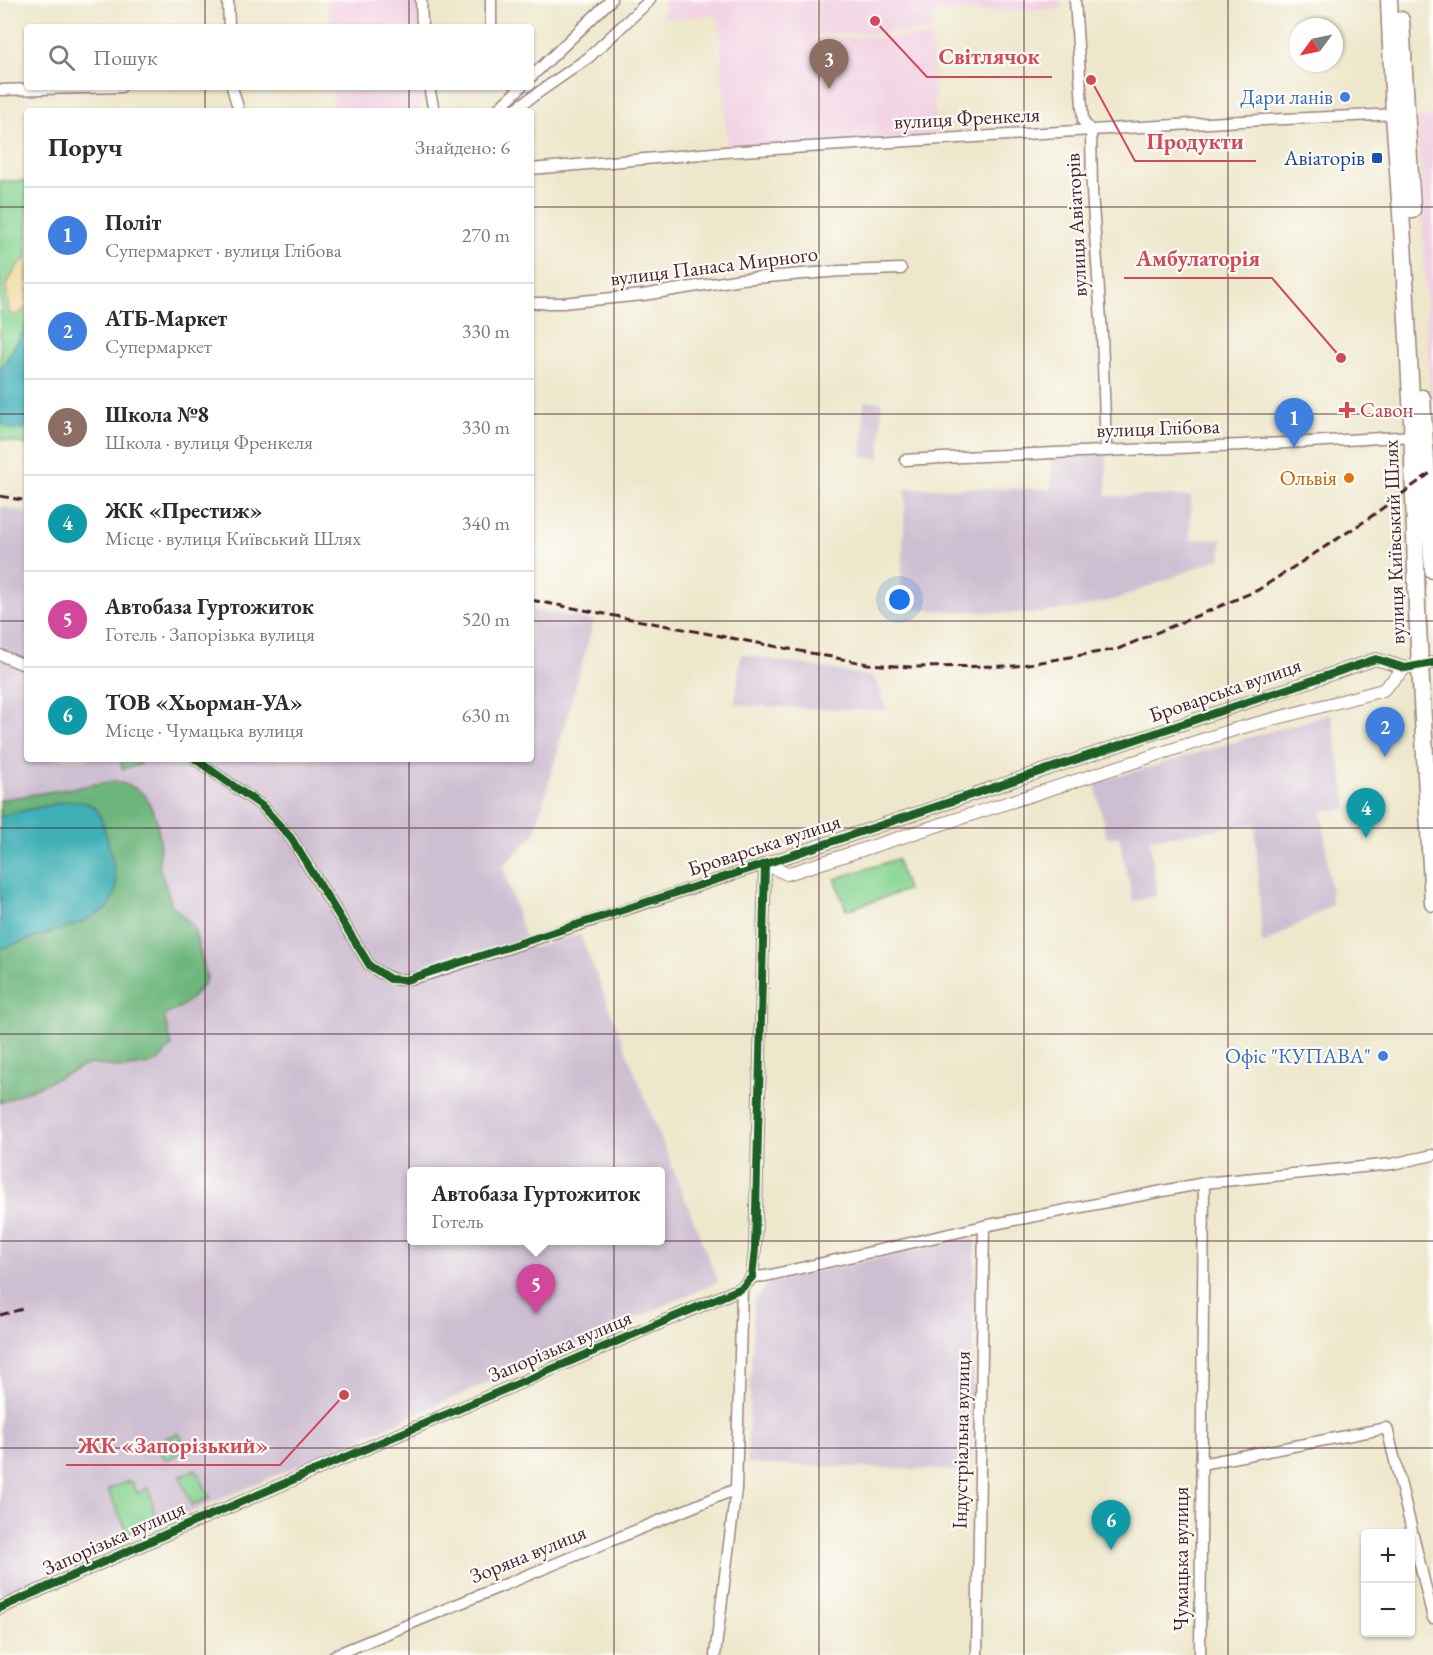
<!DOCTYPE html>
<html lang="uk">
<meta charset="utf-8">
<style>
:root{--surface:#fff;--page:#f2f2f3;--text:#2b2b33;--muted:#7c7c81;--line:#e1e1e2;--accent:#7c3aed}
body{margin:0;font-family:"EB Garamond",serif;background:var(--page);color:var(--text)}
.controls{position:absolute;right:18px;bottom:18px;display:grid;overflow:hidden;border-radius:6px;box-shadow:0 2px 4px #0004}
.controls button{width:54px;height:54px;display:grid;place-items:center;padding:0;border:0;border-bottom:2px solid var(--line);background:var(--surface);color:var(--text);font:30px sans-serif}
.compass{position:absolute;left:1289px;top:18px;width:54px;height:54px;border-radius:50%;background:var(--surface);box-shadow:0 2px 4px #0004;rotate:237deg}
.you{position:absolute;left:900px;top:600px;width:21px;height:21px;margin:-15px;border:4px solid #fff;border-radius:50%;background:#1a73e8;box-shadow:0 0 0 9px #1a73e833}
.badge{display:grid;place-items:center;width:39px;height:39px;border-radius:50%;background:var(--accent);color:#fff;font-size:20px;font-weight:700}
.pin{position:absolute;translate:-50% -50px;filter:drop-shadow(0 2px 3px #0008)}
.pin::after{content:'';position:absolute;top:32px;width:21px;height:18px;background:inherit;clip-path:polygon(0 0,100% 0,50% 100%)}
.popup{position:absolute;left:407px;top:1167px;width:258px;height:78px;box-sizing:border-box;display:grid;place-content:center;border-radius:6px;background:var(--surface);filter:drop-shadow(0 2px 4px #0005);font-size:20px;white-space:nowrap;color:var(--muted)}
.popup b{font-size:22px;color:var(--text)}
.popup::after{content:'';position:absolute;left:50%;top:100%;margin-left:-12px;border:12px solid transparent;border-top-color:var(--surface)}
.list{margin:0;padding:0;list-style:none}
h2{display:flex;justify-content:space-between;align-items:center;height:78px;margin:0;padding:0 24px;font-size:26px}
h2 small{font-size:20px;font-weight:400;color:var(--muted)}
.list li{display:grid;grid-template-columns:39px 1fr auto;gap:18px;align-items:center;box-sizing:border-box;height:96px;padding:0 24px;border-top:2px solid var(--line)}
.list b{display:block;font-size:22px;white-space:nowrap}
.list p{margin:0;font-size:20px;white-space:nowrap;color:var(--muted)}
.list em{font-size:20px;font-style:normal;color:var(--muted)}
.icon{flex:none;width:33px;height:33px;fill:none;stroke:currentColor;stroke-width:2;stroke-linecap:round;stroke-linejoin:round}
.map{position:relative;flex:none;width:1433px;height:1655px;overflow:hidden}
.search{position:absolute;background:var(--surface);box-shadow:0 2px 4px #0004;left:24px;top:24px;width:510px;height:66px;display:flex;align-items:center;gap:15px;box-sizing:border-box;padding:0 21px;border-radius:6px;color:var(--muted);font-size:22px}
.panel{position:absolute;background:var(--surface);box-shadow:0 2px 4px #0004;left:24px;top:108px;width:510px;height:654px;border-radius:6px}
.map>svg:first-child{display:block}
.built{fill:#f1d0e3}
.industrial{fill:#cebed1;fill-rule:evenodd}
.green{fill:#86d492;stroke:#687a5e;stroke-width:1.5}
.forest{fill:#6cb67c;stroke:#5b6a54;stroke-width:1.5}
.sand{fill:#eeda9e;stroke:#9c7c64;stroke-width:1.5}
.water{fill:#3fb0b7;stroke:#446871;stroke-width:1.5}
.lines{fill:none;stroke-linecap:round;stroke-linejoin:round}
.minor-casing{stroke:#9c837b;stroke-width:13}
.tertiary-casing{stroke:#9c837b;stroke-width:14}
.trunk-casing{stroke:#9c837b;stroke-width:19}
.minor{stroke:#fff;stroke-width:10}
.tertiary{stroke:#fff;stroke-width:12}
.trunk{stroke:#fff;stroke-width:16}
.rail{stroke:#4a1f2b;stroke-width:3;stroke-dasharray:9 4.5;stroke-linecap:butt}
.cycleway-casing{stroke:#fdfcf7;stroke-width:11}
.cycleway{stroke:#1b5e20;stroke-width:8}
.grid{fill:none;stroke:#4a1f2b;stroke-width:1.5;stroke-opacity:0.55}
.shop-dot{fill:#3f7fe0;stroke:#fdfcf7;stroke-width:2}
.transit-dot{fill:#1a4fb4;stroke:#fdfcf7;stroke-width:2}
.health-dot{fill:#e0444e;stroke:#fdfcf7;stroke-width:2}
.food-dot{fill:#e8710a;stroke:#fdfcf7;stroke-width:2}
.labels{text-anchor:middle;stroke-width:4.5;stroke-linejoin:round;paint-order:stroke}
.shop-label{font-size:21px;fill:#366cbe;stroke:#fdfcf7;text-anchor:end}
.street-label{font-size:21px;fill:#4a1f2b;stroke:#fdfcf7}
.transit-label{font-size:21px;fill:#164399;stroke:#fdfcf7;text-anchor:end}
.health-label{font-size:21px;fill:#be3a42;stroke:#fdfcf7;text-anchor:start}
.food-label{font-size:21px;fill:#c56008;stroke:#fdfcf7;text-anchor:end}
.leader{fill:none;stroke:#d1495b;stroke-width:2}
.callout-dot{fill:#d1495b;stroke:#fdfcf7;stroke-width:2}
.callout-label{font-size:22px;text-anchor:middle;font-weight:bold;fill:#d1495b;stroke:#fdfcf7;stroke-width:4.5;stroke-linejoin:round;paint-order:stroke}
</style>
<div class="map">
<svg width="1433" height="1655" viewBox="0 0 1433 1655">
<rect width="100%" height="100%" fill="#fdfcf7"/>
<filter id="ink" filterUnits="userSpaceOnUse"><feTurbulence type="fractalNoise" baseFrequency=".0167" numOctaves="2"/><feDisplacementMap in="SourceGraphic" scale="12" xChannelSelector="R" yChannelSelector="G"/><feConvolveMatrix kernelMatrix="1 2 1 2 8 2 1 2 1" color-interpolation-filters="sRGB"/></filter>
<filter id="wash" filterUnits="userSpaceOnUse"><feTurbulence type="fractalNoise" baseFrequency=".008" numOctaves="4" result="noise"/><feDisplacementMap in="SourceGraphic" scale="24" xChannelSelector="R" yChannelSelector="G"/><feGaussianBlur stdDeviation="1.35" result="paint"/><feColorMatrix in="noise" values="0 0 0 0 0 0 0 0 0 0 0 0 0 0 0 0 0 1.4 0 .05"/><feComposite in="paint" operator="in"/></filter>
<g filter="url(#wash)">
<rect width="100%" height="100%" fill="#ede7cb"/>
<g class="built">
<path d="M 327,0 L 418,0 L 419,27 L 329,27 Z"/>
<path d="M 663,0 L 814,0 L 815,38 L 932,37 L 936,139 L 727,146 L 719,16 L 663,18 Z"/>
<path d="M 817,0 L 1061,0 L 1062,9 L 933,12 L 933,31 L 818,34 Z"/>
<path d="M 332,87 L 421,87 L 421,111 L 333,111 Z"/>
<path d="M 1433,116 L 1433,419 L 1431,419 L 1418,117 Z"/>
</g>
<g class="industrial">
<path d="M 864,401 L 882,402 L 880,458 L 862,458 Z"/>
<path d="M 1106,449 L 1107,496 L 1191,496 L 1190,540 L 1222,539 L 1221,558 L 1117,599 L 1079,608 L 1030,614 L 900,609 L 906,488 L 1051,489 L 1050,452 Z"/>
<path d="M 0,507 L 27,512 L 27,759 L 531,759 L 531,609 L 594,621 L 534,835 L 503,866 L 524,936 L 532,948 L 580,934 L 718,1282 L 0,1596 ZM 412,1172 L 660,1172 L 660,1240 L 412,1240 Z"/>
<path d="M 741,654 L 874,677 L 887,711 L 735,705 Z"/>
<path d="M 1331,714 L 1348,809 L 1322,811 L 1332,905 L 1262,945 L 1255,824 L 1150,839 L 1157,895 L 1133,902 L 1119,837 L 1106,837 L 1095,783 Z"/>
<path d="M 969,1238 L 975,1242 L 971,1471 L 747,1464 L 754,1301 L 770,1282 Z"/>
</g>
<g class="green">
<path d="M 0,181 L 27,181 L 27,445 L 0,439 Z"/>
<path d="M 897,859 L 907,890 L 846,910 L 835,879 Z"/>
<path d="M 179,1433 L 187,1450 L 166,1460 L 153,1444 Z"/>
<path d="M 196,1469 L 210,1498 L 192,1505 L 180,1477 Z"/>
<path d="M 126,1482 L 131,1482 L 137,1493 L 149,1488 L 156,1521 L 128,1533 L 108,1490 Z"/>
</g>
<g class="forest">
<path d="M 120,759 L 139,759 L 140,765 L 122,769 Z"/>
<path d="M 115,781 L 135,788 L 145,795 L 156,818 L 160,841 L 159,866 L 172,905 L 194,928 L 207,978 C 196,997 183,1007 164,1016 L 172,1046 L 156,1063 L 123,1068 L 89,1064 L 0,1103 L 0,949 L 82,922 L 69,801 L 0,816 L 0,800 Z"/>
</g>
<path class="sand" d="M 27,257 L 27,306 L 17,316 L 9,313 L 6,285 L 19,264 Z"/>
<g class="water">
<path d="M 27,323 L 27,427 C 16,433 9,430 0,422 L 0,370 L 22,334 Z"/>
<path d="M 69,801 C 79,802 89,801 96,809 C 104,818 116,873 116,887 C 116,894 110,903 107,909 L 82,922 L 0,949 L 0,816 Z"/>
</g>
</g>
<g filter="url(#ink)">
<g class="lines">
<g class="minor-casing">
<g id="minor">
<path d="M 228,0 L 229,27"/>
<path d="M 421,0 L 422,27"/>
<path d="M 491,0 L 491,27"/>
<path d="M 1075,0 L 1083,121 L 1091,131 L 1092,191 L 1102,335 L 1106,449"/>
<path d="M 531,77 L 611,0"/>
<path d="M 232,87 L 239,111"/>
<path d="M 429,87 L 434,111"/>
<path d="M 0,90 L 121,87"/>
<path d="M 496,111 L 521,87"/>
<path d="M 512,111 L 588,58 L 650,0"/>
<path d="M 531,169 L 724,152 L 1242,121 L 1399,114"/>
<path d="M 531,303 L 562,303 L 643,295 L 741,279 L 841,271 L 901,269"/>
<path d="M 905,460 C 1074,451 1243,447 1412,436"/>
<path d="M 0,655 L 27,666"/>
<path d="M 195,759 L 262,806 L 291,838 L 370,966 C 395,984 400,982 429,974 L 765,864"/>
<path d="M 752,1277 L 766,1276 L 984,1226 L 1204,1183 L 1392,1164 L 1433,1155"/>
<path d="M 1201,1464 L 1387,1428 L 1433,1618"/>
<path d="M 335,1655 L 736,1489"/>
<path d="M 715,1655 L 736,1489 L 742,1288"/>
<path d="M 977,1655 L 984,1226"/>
<path d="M 1200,1655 L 1204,1183"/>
</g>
</g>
<g class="tertiary-casing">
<g id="tertiary">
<path d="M 765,864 L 1376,659 L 1405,668 L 1433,663"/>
<path d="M 765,864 L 787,874 L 1236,729 L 1383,690 L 1405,668"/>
<path d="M 0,1608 L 173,1531 L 742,1288 L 752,1277 L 755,1249 L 765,864"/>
</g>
</g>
<g class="trunk-casing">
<g id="trunk">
<path d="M 1389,0 L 1394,114 L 1403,242 L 1412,418 L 1417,609 L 1433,903"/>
<path d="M 1401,20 L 1412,210"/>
<path d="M 1422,398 L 1433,570"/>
</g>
</g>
<use href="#minor" class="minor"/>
<use href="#tertiary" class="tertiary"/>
<use href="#trunk" class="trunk"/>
<g class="rail">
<path d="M 0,496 L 27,501"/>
<path d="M 531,600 L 868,664 L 910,667 L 1016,666 L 1118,649 L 1258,590 L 1365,521 L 1433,471"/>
<path d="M 0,1315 L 23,1309"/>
</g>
<g class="cycleway-casing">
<g id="cycleway">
<path d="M 195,759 L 262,806 L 291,838 L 370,966 L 390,979 L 406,980 L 765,864 L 1376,659 L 1405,668 L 1433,663"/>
<path d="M 0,1608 L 173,1531 L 742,1288 L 752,1277 L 755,1249 L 765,864"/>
</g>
</g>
<use href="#cycleway" class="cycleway"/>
</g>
</g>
<path class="grid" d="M 205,0 L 205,27M 409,0 L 409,27M 614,0 L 614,1655M 819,0 L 819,1655M 1024,0 L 1024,1655M 1228,0 L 1228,1655M 205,87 L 205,111M 409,87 L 409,111M 0,207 L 27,207M 531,207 L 1433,207M 0,414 L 27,414M 531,414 L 1433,414M 0,621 L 27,621M 531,621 L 1433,621M 205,759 L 205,1655M 409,759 L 409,1655M 0,828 L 1433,828M 0,1034 L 1433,1034M 0,1241 L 1433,1241M 0,1448 L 1433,1448"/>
<g class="shop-dot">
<circle cx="1345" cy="97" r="6"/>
<circle cx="1383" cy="1056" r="6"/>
</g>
<rect class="transit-dot" x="1371" y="152" width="12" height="12" rx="3"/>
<path class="health-dot" d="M1344 401h6v6h6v6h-6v6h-6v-6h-6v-6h6z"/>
<circle class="food-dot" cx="1349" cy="478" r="6"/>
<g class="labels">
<g class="shop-label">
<text x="1333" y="104">Дари ланів</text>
<text x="1371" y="1063">Офіс "КУПАВА"</text>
</g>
<g class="street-label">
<text transform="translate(967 118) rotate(-3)" y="7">вулиця Френкеля</text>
<text transform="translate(1076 225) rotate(-93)" y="7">вулиця Авіаторів</text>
<text transform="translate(714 266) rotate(-7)" y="7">вулиця Панаса Мирного</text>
<text transform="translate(1158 428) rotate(-2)" y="7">вулиця Глібова</text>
<text transform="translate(1394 542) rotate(-92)" y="7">вулиця Київський Шлях</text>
<text transform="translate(1225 690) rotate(-19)" y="7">Броварська вулиця</text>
<text transform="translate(764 845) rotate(-18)" y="7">Броварська вулиця</text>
<text transform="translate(560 1346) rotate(-23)" y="7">Запорізька вулиця</text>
<text transform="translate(961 1440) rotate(-89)" y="7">Індустріальна вулиця</text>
<text transform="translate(114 1538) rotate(-24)" y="7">Запорізька вулиця</text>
<text transform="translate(528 1554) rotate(-22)" y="7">Зоряна вулиця</text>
<text transform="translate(1181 1559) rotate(-90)" y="7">Чумацька вулиця</text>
</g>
<g class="transit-label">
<text x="1365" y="165">Авіаторів</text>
</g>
<g class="health-label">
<text x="1360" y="417">Савон</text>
</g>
<g class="food-label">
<text x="1337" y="485">Ольвія</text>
</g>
</g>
<path class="leader" d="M875 21L927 77H1052M1091 80L1135 161H1256M1341 358L1272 278H1124M344 1395L280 1465H66"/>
<g class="callout-dot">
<circle cx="875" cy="21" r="6"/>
<circle cx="1091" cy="80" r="6"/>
<circle cx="1341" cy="358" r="6"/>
<circle cx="344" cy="1395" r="6"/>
</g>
<g class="callout-label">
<text x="989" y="64">Світлячок</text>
<text x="1195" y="149">Продукти</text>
<text x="1198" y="266">Амбулаторія</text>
<text x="173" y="1453">ЖК «Запорізький»</text>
</g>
</svg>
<div class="controls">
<button>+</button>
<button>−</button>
</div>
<svg class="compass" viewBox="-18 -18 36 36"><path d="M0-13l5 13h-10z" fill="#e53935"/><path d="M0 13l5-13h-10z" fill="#7c7c81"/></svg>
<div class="you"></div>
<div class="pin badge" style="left:1294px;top:448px;background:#3f7fe0">1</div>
<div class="pin badge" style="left:1385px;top:757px;background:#3f7fe0">2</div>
<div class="pin badge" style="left:829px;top:89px;background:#8d6e63">3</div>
<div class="pin badge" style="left:1366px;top:838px;background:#0f9aa8">4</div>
<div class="pin badge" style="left:536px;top:1314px;background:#d1479c">5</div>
<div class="popup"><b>Автобаза Гуртожиток</b>Готель</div>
<div class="pin badge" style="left:1111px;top:1550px;background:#0f9aa8">6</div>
<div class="search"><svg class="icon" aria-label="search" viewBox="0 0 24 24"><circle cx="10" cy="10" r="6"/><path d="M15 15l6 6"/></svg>Пошук</div>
<section class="panel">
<h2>Поруч<small>Знайдено: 6</small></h2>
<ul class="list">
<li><span class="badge" style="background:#3f7fe0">1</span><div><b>Політ</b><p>Супермаркет · вулиця Глібова</p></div><em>270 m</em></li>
<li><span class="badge" style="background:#3f7fe0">2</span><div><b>АТБ-Маркет</b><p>Супермаркет</p></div><em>330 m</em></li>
<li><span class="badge" style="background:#8d6e63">3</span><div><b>Школа №8</b><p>Школа · вулиця Френкеля</p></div><em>330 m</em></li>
<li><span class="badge" style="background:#0f9aa8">4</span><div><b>ЖК «Престиж»</b><p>Місце · вулиця Київський Шлях</p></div><em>340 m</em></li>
<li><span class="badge" style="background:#d1479c">5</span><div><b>Автобаза Гуртожиток</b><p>Готель · Запорізька вулиця</p></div><em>520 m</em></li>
<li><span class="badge" style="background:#0f9aa8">6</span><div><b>ТОВ «Хьорман-УА»</b><p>Місце · Чумацька вулиця</p></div><em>630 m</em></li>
</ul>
</section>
</div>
